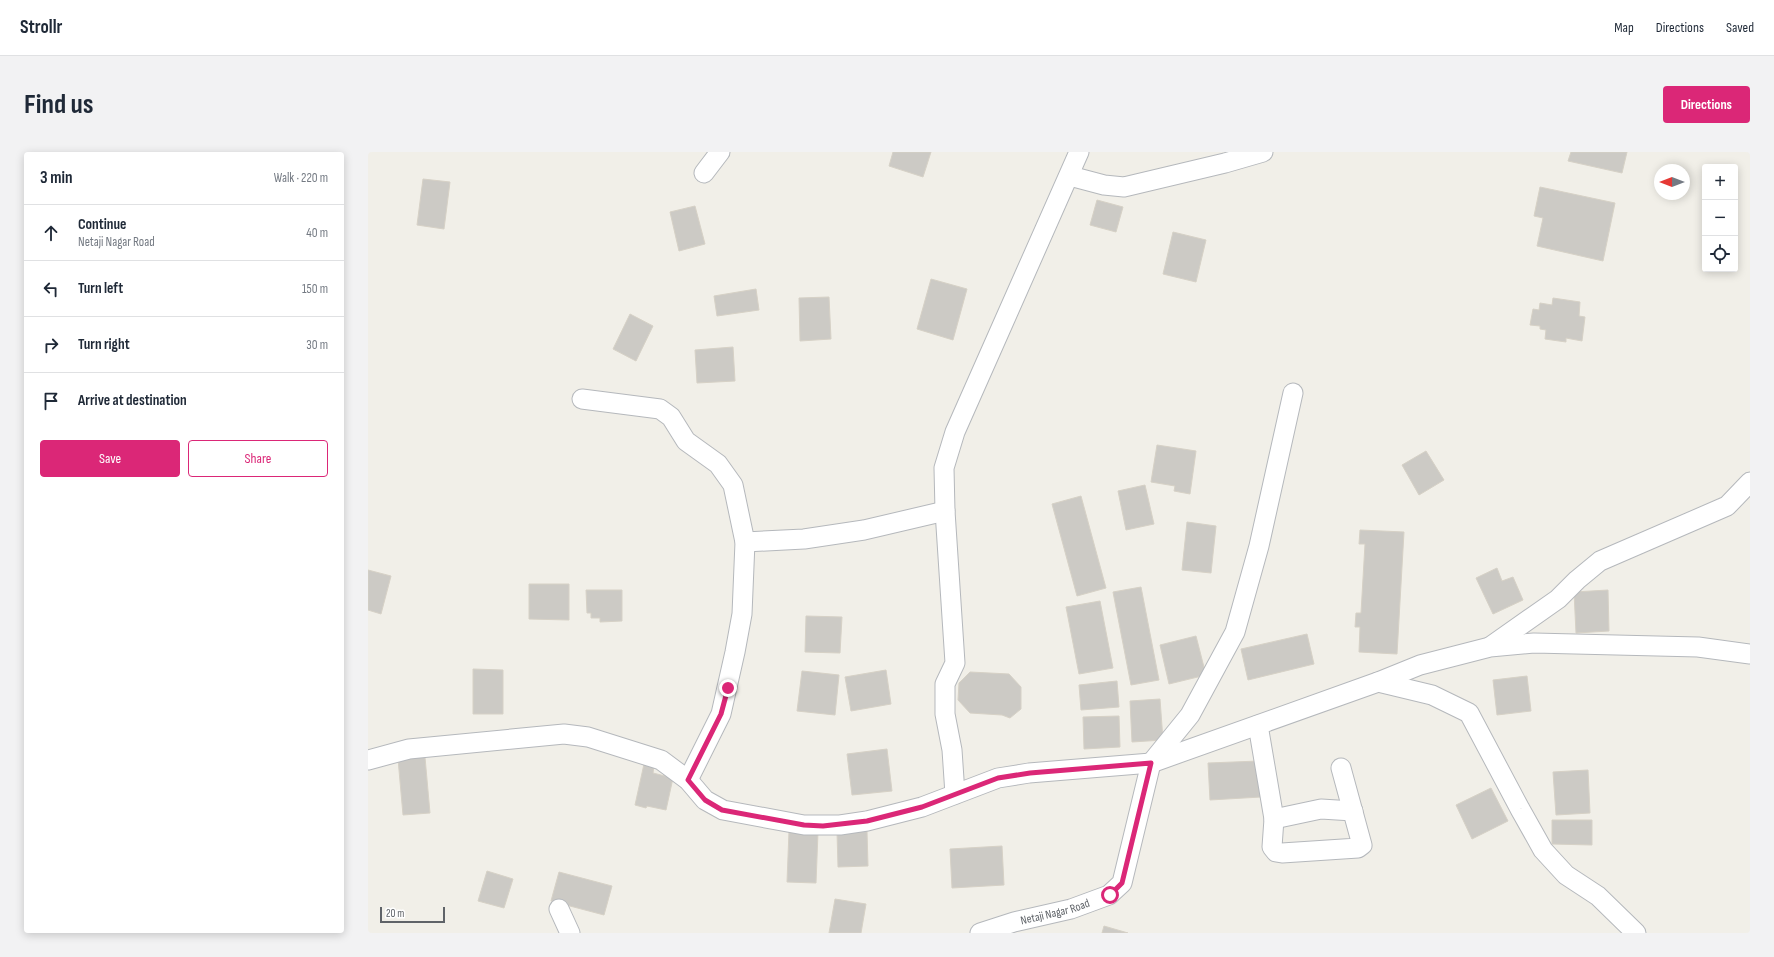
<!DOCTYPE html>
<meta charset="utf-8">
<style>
:root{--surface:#fff;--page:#f2f2f3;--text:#1f2937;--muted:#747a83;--line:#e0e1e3;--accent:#db2777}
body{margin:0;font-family:"Sofia Sans Condensed",sans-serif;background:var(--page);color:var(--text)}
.controls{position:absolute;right:12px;top:12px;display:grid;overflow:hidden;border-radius:4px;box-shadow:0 2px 10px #0003}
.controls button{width:36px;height:36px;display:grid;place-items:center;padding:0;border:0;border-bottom:1px solid var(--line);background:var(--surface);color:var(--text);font:20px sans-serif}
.compass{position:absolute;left:1286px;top:12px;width:36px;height:36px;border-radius:50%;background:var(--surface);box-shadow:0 2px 10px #0003;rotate:270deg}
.scale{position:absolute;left:12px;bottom:10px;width:65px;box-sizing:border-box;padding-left:4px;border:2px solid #5f6368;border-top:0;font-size:11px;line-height:14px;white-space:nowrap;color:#5f6368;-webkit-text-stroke:3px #fff;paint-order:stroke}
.stop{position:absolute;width:12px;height:12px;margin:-9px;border:3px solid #db2777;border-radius:50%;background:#fff}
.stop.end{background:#db2777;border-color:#fff;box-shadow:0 1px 4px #0008}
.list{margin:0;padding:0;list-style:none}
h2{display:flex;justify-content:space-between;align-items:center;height:52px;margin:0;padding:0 16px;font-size:17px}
h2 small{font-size:13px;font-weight:400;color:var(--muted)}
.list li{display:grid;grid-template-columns:26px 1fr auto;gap:12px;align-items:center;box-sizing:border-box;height:56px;padding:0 16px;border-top:1px solid var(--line)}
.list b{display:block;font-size:15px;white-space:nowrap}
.list p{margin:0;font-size:13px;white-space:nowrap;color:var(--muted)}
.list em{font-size:13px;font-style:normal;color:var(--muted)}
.actions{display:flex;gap:8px;padding:12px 16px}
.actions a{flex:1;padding:9px 0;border:1px solid var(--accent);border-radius:4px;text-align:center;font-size:14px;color:var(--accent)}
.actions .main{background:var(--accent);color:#fff}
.icon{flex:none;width:22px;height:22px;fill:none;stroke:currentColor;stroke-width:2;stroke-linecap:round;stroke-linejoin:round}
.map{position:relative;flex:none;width:1382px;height:781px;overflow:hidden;border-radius:4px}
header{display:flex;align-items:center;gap:24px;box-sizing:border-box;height:56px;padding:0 20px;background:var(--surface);border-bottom:1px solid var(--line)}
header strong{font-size:19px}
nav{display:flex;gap:22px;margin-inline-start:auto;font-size:14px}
.intro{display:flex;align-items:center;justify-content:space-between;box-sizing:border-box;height:96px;padding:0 24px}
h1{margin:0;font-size:28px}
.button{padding:10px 18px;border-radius:4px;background:var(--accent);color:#fff;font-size:14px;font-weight:700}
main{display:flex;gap:24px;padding:0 24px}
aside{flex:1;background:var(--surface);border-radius:4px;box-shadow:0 2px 10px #0003}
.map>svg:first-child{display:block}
.building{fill:#cccac5;stroke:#d6d1c6}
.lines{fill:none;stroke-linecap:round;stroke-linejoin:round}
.minor-casing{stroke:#b5b8bc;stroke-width:21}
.minor{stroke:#fff;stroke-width:19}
.route{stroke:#db2777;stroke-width:5}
.labels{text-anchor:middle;stroke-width:3;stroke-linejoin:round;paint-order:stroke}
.street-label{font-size:12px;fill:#5f6368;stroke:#fff}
</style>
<header>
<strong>Strollr</strong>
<nav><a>Map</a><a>Directions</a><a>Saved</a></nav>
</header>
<div class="intro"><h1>Find us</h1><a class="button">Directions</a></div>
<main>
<aside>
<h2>3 min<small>Walk · 220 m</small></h2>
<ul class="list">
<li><svg class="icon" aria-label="ahead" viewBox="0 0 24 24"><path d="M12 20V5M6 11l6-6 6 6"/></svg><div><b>Continue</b><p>Netaji Nagar Road</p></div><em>40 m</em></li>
<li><svg class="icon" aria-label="left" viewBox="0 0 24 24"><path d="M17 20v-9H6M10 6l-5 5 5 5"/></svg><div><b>Turn left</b></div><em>150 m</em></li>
<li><svg class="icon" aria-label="right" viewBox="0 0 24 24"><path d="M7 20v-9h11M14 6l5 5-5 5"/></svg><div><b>Turn right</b></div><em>30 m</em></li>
<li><svg class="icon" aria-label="arrive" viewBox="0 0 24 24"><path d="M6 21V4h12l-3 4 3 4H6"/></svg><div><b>Arrive at destination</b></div></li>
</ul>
<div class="actions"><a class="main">Save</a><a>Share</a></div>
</aside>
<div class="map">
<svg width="1382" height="781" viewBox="0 0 1382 781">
<rect width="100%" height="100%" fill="#f1efe8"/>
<g class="building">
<path d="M 525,0 L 563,0 L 555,25 L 521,14 Z"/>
<path d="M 1203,0 L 1259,0 L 1254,21 L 1200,9 Z"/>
<path d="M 55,27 L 82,30 L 76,77 L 49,73 Z"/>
<path d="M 1172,35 L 1247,51 L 1235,109 L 1169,94 L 1175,66 L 1166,64 Z"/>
<path d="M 729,48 L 755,55 L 748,80 L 722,73 Z"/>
<path d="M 327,54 L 337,92 L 311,99 L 302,60 Z"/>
<path d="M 805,80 L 838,88 L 828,130 L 795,122 Z"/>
<path d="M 563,127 L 599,137 L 585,188 L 549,177 Z"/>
<path d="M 388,137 L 391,158 L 349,164 L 346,144 Z"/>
<path d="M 461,145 L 463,187 L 432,189 L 431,146 Z"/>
<path d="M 1185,146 L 1212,150 L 1211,164 L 1217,165 L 1214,189 L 1198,186 L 1198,190 L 1177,187 L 1178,178 L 1172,177 L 1172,174 L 1162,173 L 1165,157 L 1171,158 L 1172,151 L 1184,153 Z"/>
<path d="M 262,162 L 285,174 L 268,209 L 245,197 Z"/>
<path d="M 365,195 L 367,229 L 329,231 L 327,198 Z"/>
<path d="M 789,293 L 828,299 L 822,342 L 806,339 L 807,334 L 783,330 Z"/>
<path d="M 1058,299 L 1076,328 L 1051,343 L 1034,313 Z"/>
<path d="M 777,333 L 786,372 L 758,378 L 750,339 Z"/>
<path d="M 713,344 L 738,436 L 709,444 L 684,352 Z"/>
<path d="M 819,370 L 848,374 L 843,421 L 814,418 Z"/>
<path d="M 992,378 L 1036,380 L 1029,502 L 991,500 L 992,475 L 987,475 L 988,461 L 993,461 L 997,392 L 991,392 Z"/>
<path d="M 1129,416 L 1134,429 L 1145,425 L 1155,448 L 1125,462 L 1108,426 Z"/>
<path d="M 0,418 L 23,424 L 13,462 L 0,458 Z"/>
<path d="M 161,432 L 201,432 L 201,468 L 161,467 Z"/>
<path d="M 773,435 L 791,528 L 763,533 L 745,440 Z"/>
<path d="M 218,438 L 254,438 L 254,469 L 232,470 L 232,466 L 223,466 L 223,461 L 219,461 Z"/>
<path d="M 1240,438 L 1241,479 L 1208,481 L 1206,440 Z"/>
<path d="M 732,449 L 745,516 L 711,522 L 698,455 Z"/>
<path d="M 438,464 L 474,465 L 472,501 L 437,500 Z"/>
<path d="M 939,482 L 946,512 L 880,528 L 873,497 Z"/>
<path d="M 828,484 L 838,523 L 801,532 L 792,493 Z"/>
<path d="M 105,517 L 135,518 L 135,562 L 105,562 Z"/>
<path d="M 518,518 L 523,552 L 483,559 L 477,525 Z"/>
<path d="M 434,519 L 471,523 L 467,563 L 429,559 Z"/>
<path d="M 602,520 L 641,522 L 653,535 L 653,557 L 642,566 L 634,563 L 602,561 L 590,548 L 591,531 Z"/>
<path d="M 1159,524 L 1163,559 L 1129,563 L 1125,528 Z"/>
<path d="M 749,529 L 751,555 L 713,558 L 711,533 Z"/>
<path d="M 792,547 L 795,588 L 764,590 L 762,549 Z"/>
<path d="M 751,564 L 752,595 L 716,597 L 715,565 Z"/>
<path d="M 519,597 L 524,639 L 484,643 L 479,602 Z"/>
<path d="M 57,605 L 62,661 L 35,663 L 30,607 Z"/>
<path d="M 891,609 L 893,645 L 842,648 L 840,611 Z"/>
<path d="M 276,612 L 286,614 L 285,621 L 305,626 L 298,658 L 279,654 L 278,656 L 267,653 Z"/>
<path d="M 1220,618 L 1222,661 L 1188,663 L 1185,620 Z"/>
<path d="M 1123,636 L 1140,669 L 1104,687 L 1088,653 Z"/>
<path d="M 1184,668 L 1224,668 L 1224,693 L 1184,692 Z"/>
<path d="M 421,679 L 450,680 L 448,731 L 419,730 Z"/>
<path d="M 499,679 L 500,714 L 470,715 L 469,680 Z"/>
<path d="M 634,694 L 636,733 L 584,736 L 582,697 Z"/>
<path d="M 119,719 L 145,727 L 136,756 L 110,749 Z"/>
<path d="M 191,720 L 244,734 L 236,763 L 183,749 Z"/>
<path d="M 467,747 L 498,752 L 493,781 L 461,781 Z"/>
<path d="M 736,774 L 760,781 L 734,781 Z"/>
</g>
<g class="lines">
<g class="minor-casing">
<g id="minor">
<path d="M 336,21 L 352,0"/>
<path d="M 702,24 L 736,33 L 756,35 L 857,11 L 895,0"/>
<path d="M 214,247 L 292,257 L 303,265 L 318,289 L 350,312 L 365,333 L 377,390 L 374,462 L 367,500 L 353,562 L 320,628"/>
<path d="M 377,390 L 436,387 L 496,378 L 577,359"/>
<path d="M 1123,494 L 1190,447 L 1209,428 L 1232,409 L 1359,354 L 1382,330"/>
<path d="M 1010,530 L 1064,543 L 1101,561 L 1152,657 L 1175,698 L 1198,723 L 1230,744 L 1268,781"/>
<path d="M 890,573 L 906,667 L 904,695 L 908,700 L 914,701 L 990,696 L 994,693 L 973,616"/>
<path d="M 0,608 L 41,597 L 196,582 L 220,585 L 293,608 L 320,628 L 337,648 L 355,658 L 436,673 L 472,673 L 499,669 L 554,655 L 630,626 L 661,621 L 783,611 L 1010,530 L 1052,513 L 1122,495 L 1166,491 L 1330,495 L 1382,502"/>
<path d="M 587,642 L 584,598 L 577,562 L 577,532 L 587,511 L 577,359 L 576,316 L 587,280 L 711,0"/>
<path d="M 906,667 L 953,657 L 985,659"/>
<path d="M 191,757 L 202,781"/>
<path id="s1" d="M 612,781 L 646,770 L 703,757 L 741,743 L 754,731 L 783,611 L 822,563 L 867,480 L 891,394 L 925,241"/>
</g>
</g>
<use href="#minor" class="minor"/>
</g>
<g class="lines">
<path class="route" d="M 360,536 L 353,562 L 320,628 L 337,648 L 354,658 L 436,673 L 455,674 L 499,669 L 554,655 L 630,626 L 662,621 L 783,611 L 754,731 L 742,743"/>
</g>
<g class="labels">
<g class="street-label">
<text dy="4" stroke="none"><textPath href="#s1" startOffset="78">Netaji Nagar Road</textPath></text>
</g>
</g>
</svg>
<div class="controls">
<button>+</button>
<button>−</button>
<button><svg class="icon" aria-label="locate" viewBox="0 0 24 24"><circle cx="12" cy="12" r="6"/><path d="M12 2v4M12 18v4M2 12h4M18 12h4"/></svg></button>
</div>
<svg class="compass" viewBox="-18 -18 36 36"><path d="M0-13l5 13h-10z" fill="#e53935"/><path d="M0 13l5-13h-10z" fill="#747a83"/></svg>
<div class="scale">20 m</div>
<div class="stop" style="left:742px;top:743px"></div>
<div class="stop end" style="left:360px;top:536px"></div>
</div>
</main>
